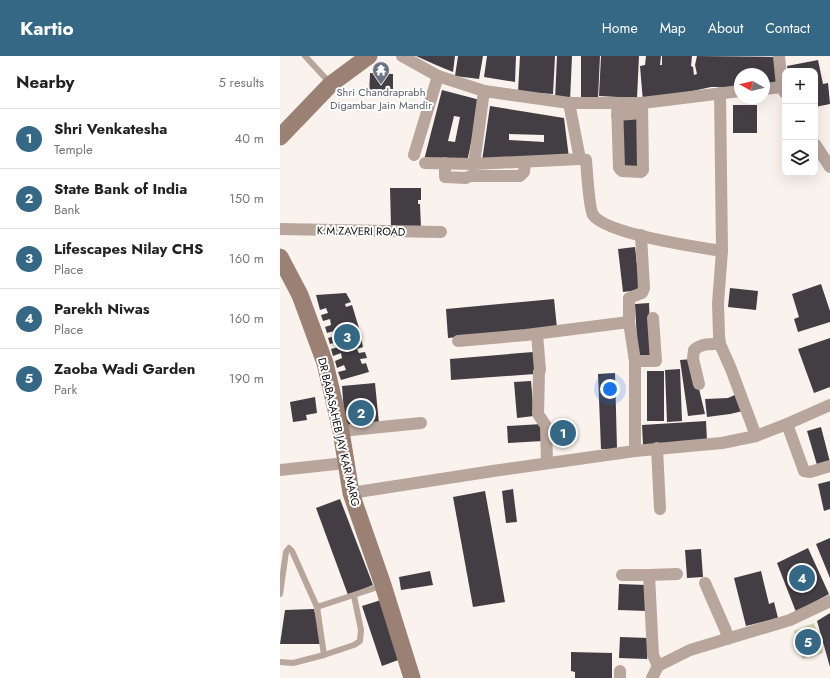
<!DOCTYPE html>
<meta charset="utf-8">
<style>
:root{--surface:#fff;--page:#f2f2f2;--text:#222;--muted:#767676;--line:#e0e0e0;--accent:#346885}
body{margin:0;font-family:Jost,sans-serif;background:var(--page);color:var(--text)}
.controls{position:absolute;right:12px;top:12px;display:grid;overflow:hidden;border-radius:8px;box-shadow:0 4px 16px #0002}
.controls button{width:36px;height:36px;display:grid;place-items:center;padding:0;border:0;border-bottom:1px solid var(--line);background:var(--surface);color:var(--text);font:20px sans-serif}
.compass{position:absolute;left:454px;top:12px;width:36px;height:36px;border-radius:50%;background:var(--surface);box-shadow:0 4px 16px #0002;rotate:278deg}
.you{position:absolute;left:330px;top:333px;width:14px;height:14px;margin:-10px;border:3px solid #fff;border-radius:50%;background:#1a73e8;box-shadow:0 0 0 6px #1a73e833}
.badge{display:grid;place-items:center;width:26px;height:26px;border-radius:50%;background:var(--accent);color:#fff;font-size:13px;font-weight:700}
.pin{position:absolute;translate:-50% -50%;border:2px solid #fff;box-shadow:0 1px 4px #0006}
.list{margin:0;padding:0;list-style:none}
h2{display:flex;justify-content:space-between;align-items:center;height:52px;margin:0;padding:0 16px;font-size:17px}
h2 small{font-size:13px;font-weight:400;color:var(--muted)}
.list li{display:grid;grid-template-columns:26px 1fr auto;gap:12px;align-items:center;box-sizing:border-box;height:60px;padding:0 16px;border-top:1px solid var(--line)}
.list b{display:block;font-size:15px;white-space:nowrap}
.list p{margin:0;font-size:13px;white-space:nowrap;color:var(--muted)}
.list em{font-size:13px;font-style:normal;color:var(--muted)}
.icon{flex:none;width:22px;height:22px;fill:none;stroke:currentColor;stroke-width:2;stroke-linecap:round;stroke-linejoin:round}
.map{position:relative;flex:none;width:550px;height:622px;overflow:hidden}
header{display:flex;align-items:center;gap:24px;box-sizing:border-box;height:56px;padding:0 20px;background:var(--accent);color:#fff}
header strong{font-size:19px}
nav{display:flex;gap:22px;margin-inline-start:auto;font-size:14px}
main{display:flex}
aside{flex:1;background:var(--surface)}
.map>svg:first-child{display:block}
.green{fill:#d3d5af}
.building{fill:#433e44;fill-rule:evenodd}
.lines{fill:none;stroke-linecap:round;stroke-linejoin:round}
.lane{stroke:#b8a69d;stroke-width:6}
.street{stroke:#b8a69d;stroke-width:12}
.secondary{stroke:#9a8173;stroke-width:17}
.labels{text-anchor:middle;stroke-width:4;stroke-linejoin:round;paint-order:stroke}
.worship-label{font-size:11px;fill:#5b616d;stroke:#fff}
.street-label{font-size:11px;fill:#110e0d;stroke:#fff}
</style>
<header>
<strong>Kartio</strong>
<nav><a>Home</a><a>Map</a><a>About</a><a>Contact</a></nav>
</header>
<main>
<aside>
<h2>Nearby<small>5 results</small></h2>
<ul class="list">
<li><span class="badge">1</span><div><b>Shri Venkatesha</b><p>Temple</p></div><em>40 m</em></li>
<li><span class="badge">2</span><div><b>State Bank of India</b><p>Bank</p></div><em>150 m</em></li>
<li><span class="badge">3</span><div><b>Lifescapes Nilay CHS</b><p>Place</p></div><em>160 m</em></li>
<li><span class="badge">4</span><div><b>Parekh Niwas</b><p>Place</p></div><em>160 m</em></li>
<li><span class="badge">5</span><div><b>Zaoba Wadi Garden</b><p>Park</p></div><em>190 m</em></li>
</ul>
</aside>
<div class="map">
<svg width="550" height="622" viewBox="0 0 550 622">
<rect width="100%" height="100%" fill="#faf2ed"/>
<path class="green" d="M 534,567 L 543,597 L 522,603 L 514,575 Z"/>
<g class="building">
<path d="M 136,0 L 175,0 L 173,16 L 156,9 Z"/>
<path d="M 178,0 L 203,0 L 199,23 L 175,20 Z"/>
<path d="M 207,0 L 236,0 L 235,26 L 204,21 Z"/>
<path d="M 240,0 L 275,0 L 273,38 L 238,36 Z"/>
<path d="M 277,0 L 292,0 L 290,45 L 275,44 Z"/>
<path d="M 301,0 L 320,0 L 318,42 L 301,42 Z"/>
<path d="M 321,0 L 359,0 L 357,42 L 319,40 Z"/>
<path d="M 366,0 L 381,0 L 380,9 L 382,9 L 382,0 L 412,0 L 411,10 L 413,11 L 414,19 L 417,18 L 415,9 L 417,0 L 495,1 L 498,25 L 484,29 L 484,18 L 460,18 L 460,31 L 431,31 L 363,46 L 360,10 L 365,9 Z"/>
<path d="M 538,4 L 543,28 L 548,27 L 550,48 L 535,51 L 535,15 L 508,15 L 507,10 Z"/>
<path d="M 90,17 L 113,18 L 113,41 L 89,40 Z"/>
<path d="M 162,34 L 200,44 L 187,106 L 144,104 ZM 174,60 L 180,61 L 175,86 L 168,85 Z"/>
<rect x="453" y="49" width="24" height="28"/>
<path d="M 210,50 L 284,62 L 289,102 L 202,105 ZM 229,78 L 264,79 L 264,86 L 229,84 Z"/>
<path d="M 341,60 L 359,60 L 360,112 L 342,113 Z"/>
<path d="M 110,132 L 141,132 L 141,144 L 138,144 L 138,148 L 140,148 L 141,172 L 111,170 Z"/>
<path d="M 355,191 L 360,234 L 343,236 L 338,193 Z"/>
<path d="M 541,228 L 550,255 L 550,266 L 518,276 L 514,263 L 519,261 L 512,238 Z"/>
<path d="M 450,232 L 478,235 L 476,254 L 448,251 Z"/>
<path d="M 66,237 L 71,246 L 65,248 L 66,251 L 72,249 L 82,282 L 81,282 L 83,291 L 77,293 L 79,297 L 85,296 L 87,302 L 80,303 L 82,308 L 86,307 L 89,316 L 61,324 L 58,316 L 66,314 L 64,309 L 57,312 L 55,305 L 62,302 L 61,297 L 53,300 L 51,293 L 59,291 L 57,286 L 50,288 L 48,282 L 55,280 L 54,275 L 47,277 L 45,271 L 51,269 L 50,263 L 43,265 L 41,259 L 48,257 L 46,252 L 40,254 L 36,239 Z"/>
<path d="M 274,243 L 277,272 L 168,282 L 166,253 Z"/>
<path d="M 369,247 L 371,301 L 358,302 L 355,248 Z"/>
<path d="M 550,282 L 550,331 L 534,337 L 518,293 Z"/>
<path d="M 253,296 L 255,318 L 171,324 L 170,303 Z"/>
<path d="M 412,303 L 425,358 L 408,360 L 400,304 Z"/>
<path d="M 400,313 L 402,365 L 387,366 L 385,314 Z"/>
<rect x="367" y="315" width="17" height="50"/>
<path d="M 335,317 L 337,393 L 321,393 L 318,318 Z"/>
<path d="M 251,325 L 254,360 L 237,362 L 234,326 Z"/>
<path d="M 95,327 L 99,368 L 65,371 L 62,330 Z"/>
<path d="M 457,338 L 463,355 L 450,358 L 427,361 L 425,343 L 448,342 Z"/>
<path d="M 35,341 L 37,357 L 26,359 L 27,364 L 13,366 L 10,346 Z"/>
<path d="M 426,365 L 427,385 L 363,389 L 362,369 Z"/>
<path d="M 262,368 L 263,385 L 228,387 L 227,370 Z"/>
<path d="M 541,371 L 550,406 L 537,409 L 527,375 Z"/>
<path d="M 550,425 L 550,453 L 544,455 L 538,428 Z"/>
<path d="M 233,433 L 237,466 L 226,467 L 222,435 Z"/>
<path d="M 205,435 L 225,546 L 193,551 L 173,441 Z"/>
<path d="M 60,443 L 93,529 L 68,539 L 36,452 Z"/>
<path d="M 550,482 L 550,522 L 536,488 Z"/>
<path d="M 528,492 L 549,538 L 516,556 L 497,507 Z"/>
<path d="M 421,493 L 423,521 L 407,522 L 405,494 Z"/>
<path d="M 150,515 L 153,529 L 121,534 L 119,521 Z"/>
<path d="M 481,515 L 489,548 L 494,546 L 498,562 L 466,570 L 454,522 Z"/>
<path d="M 339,528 L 367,529 L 367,555 L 338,554 Z"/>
<path d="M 101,544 L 121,603 L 102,610 L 82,550 Z"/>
<path d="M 34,553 L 42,588 L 0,588 L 5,554 Z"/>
<path d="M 550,557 L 550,611 L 537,565 Z"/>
<path d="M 340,581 L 369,582 L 367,603 L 339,602 Z"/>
<path d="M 291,596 L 332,597 L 332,622 L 295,622 L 295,616 L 291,615 Z"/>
</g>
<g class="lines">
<g class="lane">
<path d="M 25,0 L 50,27"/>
<path d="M 0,538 L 6,496 L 9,492 L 12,495 L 37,551 L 44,599 L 13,607 L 0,606"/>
<path d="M 37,551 L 101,530"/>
<path d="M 44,599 L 74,589 L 80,585 L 81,574 L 74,540"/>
</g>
<g class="street">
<path d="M 122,0 L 158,20 L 204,35 L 289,47 L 362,47 L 460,35"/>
<path d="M 499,0 L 502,31 L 505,37"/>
<path d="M 484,33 L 502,31"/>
<path d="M 440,37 L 442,195 L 438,247 L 439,280 L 440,288 L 451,313 L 476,380"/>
<path d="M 289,47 L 300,103 L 306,104 C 307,115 309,153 313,159 C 327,178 416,191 442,195"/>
<path d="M 337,47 L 339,112 L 342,115 L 361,116 L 363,114 L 362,47"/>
<path d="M 337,59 L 362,57"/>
<path d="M 535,88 L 550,111"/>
<path d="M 134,99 L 158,20"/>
<path d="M 145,107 L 194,108 L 300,103"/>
<path d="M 165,107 L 165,121 L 186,122 L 190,120 L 240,120 L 244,116 L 245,106"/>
<path d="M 194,108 L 204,35"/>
<path d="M 0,173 L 161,176"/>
<path d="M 349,266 L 349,242 L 362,237 L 364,232 L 361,179"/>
<path d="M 257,278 L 260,314 L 259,316 L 258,358 L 266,370 L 267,407"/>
<path d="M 178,285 L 246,279 L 349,266 L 355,305 L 355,395"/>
<path d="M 355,305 L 376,305 L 373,262"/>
<path d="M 419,328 L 413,303 L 414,294 C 422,287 430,288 440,288"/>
<path d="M 507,368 L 524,415 L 530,416 L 550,410"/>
<path d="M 61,375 L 141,367"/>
<path d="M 377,392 L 380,453"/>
<path d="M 0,414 L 65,407"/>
<path d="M 71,437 L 213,415 L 355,395 L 442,387 L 476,380 L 507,368 L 550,349"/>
<path d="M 342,519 L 369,519 L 373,599 L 378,610"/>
<path d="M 369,519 L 397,518"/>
<path d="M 425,527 L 446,575 L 447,583"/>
<path d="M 340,622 L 340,615"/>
<path d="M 372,622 L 378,610 L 410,594 L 510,564 L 550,545"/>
</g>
<g class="secondary">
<path d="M 0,81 L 51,28 L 89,0"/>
<path d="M 0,201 L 20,239 L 45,307 L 61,375 L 71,437 L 103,529 L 132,622"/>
</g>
</g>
<defs>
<g id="temple-pin" transform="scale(0.9)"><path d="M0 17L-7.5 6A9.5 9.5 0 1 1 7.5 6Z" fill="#6b7280" stroke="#fff"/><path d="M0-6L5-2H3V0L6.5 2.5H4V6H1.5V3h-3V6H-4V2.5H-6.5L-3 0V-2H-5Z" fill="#fff"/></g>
</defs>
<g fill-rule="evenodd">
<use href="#temple-pin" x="101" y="14"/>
</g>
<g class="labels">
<g class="worship-label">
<text x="101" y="40">Shri Chandraprabh<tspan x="101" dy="13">Digambar Jain Mandir</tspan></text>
</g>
<g class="street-label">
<text transform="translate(81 175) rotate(1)" y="4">K.M.ZAVERI ROAD</text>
<text transform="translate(59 376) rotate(77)" y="4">DR BABASAHEB JAY KAR MARG</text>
</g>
</g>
</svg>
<div class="controls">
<button>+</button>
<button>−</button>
<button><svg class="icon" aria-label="layers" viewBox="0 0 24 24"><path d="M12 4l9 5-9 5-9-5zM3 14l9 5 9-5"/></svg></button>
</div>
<svg class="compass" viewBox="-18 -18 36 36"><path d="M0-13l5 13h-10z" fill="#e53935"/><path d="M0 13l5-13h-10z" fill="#767676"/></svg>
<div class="you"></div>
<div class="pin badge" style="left:283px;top:377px">1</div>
<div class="pin badge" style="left:81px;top:357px">2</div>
<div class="pin badge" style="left:67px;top:281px">3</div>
<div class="pin badge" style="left:522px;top:522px">4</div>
<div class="pin badge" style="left:528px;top:586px">5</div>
</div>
</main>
